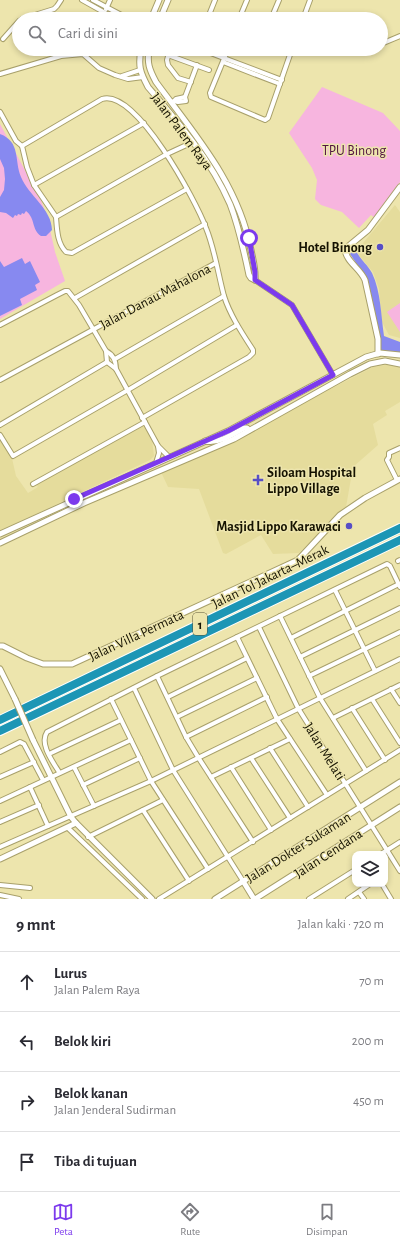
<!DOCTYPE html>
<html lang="id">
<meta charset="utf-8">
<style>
:root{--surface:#fff;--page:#f2f2f3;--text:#2b2b33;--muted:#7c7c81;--line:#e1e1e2;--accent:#7c3aed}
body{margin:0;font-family:"Alegreya Sans",sans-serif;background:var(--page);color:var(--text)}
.controls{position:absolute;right:12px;bottom:12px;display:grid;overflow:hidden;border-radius:8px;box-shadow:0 2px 6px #0003}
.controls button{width:36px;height:36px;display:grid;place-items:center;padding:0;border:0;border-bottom:1px solid var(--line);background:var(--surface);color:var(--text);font:20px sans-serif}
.stop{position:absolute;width:12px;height:12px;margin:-9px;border:3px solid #7c3aed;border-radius:50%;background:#fff}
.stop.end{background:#7c3aed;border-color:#fff;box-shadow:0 1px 4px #0008}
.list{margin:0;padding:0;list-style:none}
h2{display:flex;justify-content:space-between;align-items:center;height:52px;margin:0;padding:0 16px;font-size:17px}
h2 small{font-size:13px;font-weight:400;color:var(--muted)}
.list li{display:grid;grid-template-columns:26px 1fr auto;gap:12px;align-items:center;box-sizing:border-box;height:60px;padding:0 16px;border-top:1px solid var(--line)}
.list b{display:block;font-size:15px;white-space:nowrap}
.list p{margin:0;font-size:13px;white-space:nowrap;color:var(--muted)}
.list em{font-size:13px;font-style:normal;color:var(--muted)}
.icon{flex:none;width:22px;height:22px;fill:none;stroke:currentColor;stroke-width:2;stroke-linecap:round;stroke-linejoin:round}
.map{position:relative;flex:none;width:400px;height:899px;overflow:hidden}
.search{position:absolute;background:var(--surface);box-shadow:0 2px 6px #0003;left:12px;right:12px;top:12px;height:44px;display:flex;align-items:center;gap:10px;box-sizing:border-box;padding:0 14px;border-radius:22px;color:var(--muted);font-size:15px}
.sheet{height:292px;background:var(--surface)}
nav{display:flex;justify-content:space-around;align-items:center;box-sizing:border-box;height:56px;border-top:1px solid var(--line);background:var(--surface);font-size:11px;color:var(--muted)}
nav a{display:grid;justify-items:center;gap:2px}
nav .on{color:var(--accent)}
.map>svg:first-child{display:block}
.built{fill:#e5dc9c}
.green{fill:#f7b5df}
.water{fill:#8789f0}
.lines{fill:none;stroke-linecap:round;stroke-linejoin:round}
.minor-casing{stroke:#a8a06b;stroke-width:6}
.tertiary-casing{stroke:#a8a06b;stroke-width:7}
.motorway-casing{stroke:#fff;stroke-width:10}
.minor{stroke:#fff;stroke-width:4}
.tertiary{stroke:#fff;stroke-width:5}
.motorway{stroke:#1d96b5;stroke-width:8}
.tertiary-bridge-casing{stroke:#a8a06b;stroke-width:7;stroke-linecap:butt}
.tertiary-bridge{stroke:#fff;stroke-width:5}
.route{stroke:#7c3aed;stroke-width:5}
.poi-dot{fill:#574ec6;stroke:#ede5ad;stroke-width:1.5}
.labels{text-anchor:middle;stroke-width:3;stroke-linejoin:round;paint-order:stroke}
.shield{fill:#ede5ad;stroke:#565135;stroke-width:1}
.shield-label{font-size:13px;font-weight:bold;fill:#151201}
.street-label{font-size:14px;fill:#151201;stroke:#ede5ad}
.park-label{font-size:14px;fill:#531442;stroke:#ede5ad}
.poi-label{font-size:14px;font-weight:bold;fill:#151201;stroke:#ede5ad;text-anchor:end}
</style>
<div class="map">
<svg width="400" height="899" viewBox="0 0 400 899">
<rect width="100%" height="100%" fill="#ede5ad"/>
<g class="built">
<path d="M 395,205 L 400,212 L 400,338 L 389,335 L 382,322 L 379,289 L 373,272 L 358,254 L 358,249 Z"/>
<path d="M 392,364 L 400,366 L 400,402 L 385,411 L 387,415 L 373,424 L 378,445 L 353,467 L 346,507 L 299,553 L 273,554 L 261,535 L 226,554 L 223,553 L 199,489 L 168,487 L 161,472 L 235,441 L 315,397 L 373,367 Z"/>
<path d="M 143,426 L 151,432 L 154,456 L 150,460 L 0,531 L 0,434 L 11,454 L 16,476 L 28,493 L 38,487 L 36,485 Z"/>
</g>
<g class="green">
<path d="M 322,87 L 383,113 L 400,131 L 400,182 L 375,218 L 371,215 L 359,228 L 342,212 L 321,205 L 315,199 L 317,180 L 312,168 L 289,133 Z"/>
<path d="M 0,124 L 40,198 L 47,216 L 55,252 L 65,281 L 0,319 Z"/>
<path d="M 400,303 L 400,332 L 387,312 Z"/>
</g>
<g class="water">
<path d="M 0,134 C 21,142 14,160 21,177 C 28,195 52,209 52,230 L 46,236 L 41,236 C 31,229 36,219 26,211 L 24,214 L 22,213 L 21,215 L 18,214 L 17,216 L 15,215 L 13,218 L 6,213 L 0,212 L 0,197 L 4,190 L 5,179 L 4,168 L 0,159 Z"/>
<path d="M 354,244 C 357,258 366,262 372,273 C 381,292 381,316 384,336 L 400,342 L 400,354 L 379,353 L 370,290 L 365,276 L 350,254 L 348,247 Z"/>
<path d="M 22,258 L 25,264 L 30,261 L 40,282 L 35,285 L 37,290 L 20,299 L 22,305 L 0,316 L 0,261 L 4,267 Z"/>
</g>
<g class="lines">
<g class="minor-casing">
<g id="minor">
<path d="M 82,0 L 116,19"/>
<path d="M 93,0 L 129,19"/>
<path d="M 106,9 L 110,0"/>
<path d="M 22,19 L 54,9 L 57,6 L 61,0"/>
<path d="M 211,19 L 209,15 L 215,0"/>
<path d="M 239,19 L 247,0"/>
<path d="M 271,19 L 279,0"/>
<path d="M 303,19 L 310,0"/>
<path d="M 3,39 L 19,21"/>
<path d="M 381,44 L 400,36"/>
<path d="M 170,49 L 167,60 L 168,65 L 178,78 L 191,82"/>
<path d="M 200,49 L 282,80"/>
<path d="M 228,49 L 210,93 L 211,97 L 265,120 L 268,118 L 292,49"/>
<path d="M 168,55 L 209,70"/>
<path d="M 223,62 L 280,84"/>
<path d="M 0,74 L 61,56 L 83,54 L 99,68 L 115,75 L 128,79 L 143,77"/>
<path d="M 122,76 L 140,70"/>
<path d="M 174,101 L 178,102 L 186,101 L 185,97 L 197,65"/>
<path d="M 173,102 L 176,99 L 185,97"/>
<path d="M 0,112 L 16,141 L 22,146"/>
<path d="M 34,185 L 144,123"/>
<path d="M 56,217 C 57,229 57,243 66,252 L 72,253 L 187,189"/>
<path d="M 255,280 L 292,305 L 333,375"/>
<path d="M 75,298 L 205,224"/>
<path d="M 0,325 L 57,295 L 65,291 L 68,291 L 79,305 L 106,351 C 114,355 116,361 116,369"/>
<path d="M 106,351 L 107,362 L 116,369 L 158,446 L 169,457"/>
<path d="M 115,359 L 224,296"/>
<path d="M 0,380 L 216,263"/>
<path d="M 142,418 L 249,357 L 253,353 L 253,350 C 242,333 230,315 224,296 C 218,274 215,250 206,228 C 196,201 136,88 102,99 L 22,146 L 27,167 L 34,185 L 56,217 L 167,154 L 193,142"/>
<path d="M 0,425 L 107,362"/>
<path d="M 0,435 L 13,456 L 128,390 L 237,325"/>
<path d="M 156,463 L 159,453 L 158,446"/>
<path d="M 397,480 L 387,460 L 389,457 L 389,453 L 400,448"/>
<path d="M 33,484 L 145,422"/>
<path d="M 398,561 L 400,560"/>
<path d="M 335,590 L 375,671"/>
<path d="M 280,616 L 320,698 L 366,771"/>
<path d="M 259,627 L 298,708 L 400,871"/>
<path d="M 237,637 L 277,719 L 327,795"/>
<path d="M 291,638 L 399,584"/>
<path d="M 300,657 L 400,608"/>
<path d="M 157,676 L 186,737 L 198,757 L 253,842"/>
<path d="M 309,676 L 400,632"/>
<path d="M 134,688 L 173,770 L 243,881"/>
<path d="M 391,689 L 400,703"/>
<path d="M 168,697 L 247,658"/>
<path d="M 111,699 L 151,781 L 208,869"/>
<path d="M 372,699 L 400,743"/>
<path d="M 352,708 L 385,760"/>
<path d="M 177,717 L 257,678"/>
<path d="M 333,718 L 400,685"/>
<path d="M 186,737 L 267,697"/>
<path d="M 270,748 L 308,807"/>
<path d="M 0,752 L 20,742 L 24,744 L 43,780"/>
<path d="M 49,754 L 121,720"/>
<path d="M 251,758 L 290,818"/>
<path d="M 74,767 L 94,806"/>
<path d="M 231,767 L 271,830"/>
<path d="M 59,772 C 53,762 39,744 47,732 L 157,676 L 387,564 L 390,566 L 400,587"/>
<path d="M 0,777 L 34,762"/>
<path d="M 211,777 L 290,739"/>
<path d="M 83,785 L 140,758"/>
<path d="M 30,787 L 48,826"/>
<path d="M 0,801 L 131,740"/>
<path d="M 143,810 L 189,881"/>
<path d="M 0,822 L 39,805"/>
<path d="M 68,828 L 142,899"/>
<path d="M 88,837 L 163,800"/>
<path d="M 0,847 L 151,781 L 400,659"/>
<path d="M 381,854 L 400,842"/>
<path d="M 382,884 L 391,899"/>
<path d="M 0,885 L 30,888"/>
<path d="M 359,892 L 364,899"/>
<path d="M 0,895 L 19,899"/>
<path d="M 159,899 L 400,750"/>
<path d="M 309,899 L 355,870"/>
<path d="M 348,899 L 370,884"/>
</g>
</g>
<g class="tertiary-casing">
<g id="tertiary">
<path d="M 151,19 L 159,0"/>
<path d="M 160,19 L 168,0"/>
<path d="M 141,49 C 138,66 140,72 148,87 C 179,123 211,160 230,204 C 239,227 244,251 249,275 L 251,278 L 255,280"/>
<path d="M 149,49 C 147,63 149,69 156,82 C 195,135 238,183 251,250 C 253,260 256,270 255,280"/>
<path d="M 378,354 L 378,339 L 365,280 C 360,268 346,262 345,249 L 368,230 L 400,187"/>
<path d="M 205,441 C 218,444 232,435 244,428 L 247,428 L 249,430"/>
<path d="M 0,534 L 228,431 L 366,357 L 380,353 L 400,355"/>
<path d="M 0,543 L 84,503 L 234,439 L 350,374 L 370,364 L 385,361 L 400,364"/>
<path d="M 0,646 L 3,646 L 27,658 L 43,664 L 72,664 L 298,560 L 340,515 L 365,498 L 400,479"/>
<path d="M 0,669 L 15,699"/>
<path d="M 33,740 L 71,817 L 76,823 L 152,899"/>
<path d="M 0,859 L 76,823"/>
<path d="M 243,881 L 254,899"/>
<path d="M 215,899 L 400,782"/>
<path d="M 255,899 L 400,807"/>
</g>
</g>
<g class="motorway-casing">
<g id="motorway">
<path d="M 0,720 L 400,528"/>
<path d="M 0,731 L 400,540"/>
</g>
</g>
<use href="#minor" class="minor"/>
<use href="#tertiary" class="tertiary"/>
<use href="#motorway" class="motorway"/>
<g class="tertiary-bridge-casing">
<path id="tertiary-bridge" d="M 15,699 L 33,740"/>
</g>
<use href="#tertiary-bridge" class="tertiary-bridge"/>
</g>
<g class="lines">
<path class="route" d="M 74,499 L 228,431 L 333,375 L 292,305 L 255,280 L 255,272 L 249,238"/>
</g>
<g class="poi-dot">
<circle cx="380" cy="247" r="4"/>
<path d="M256 474h4v4h4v4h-4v4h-4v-4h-4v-4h4z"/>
<circle cx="349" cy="526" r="4"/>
</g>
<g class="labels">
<rect class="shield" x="193" y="613" width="14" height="22" rx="3"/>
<g class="shield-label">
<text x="200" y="629">1</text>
</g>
<g class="street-label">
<text transform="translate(182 131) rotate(53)" y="5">Jalan Palem Raya</text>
<text transform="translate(155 296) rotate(-28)" y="5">Jalan Danau Mahalona</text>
<text transform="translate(270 576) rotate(-26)" y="5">Jalan Tol Jakarta–Merak</text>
<text transform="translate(136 635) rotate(-25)" y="5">Jalan Villa Permata</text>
<text transform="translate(325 751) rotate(58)" y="5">Jalan Melati</text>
<text transform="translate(298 847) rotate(-32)" y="5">Jalan Dokter Sukaman</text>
<text transform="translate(328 853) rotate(-33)" y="5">Jalan Cendana</text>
</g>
<g class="park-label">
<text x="354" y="155">TPU Binong</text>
</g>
<g class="poi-label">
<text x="372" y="252">Hotel Binong</text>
<text x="267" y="477" text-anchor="start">Siloam Hospital<tspan x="267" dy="16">Lippo Village</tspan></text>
<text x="341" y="531">Masjid Lippo Karawaci</text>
</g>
</g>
</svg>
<div class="controls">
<button><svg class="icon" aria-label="layers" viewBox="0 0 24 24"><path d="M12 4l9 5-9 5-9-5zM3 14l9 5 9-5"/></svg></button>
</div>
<div class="stop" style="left:249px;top:238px"></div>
<div class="stop end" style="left:74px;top:499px"></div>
<div class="search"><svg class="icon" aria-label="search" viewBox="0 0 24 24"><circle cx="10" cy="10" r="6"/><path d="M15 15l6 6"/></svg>Cari di sini</div>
</div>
<section class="sheet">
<h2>9 mnt<small>Jalan kaki · 720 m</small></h2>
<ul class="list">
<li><svg class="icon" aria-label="ahead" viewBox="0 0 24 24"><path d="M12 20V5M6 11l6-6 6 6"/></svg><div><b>Lurus</b><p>Jalan Palem Raya</p></div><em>70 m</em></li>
<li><svg class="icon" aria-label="left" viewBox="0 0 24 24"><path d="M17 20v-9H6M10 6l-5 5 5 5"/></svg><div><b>Belok kiri</b></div><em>200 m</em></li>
<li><svg class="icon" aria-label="right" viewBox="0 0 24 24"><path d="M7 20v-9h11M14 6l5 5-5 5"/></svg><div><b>Belok kanan</b><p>Jalan Jenderal Sudirman</p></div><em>450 m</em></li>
<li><svg class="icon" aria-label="arrive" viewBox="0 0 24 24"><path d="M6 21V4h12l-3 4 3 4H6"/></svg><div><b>Tiba di tujuan</b></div></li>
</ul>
</section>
<nav>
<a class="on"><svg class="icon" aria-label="map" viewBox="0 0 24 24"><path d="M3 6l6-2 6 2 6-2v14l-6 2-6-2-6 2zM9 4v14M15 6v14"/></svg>Peta</a>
<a><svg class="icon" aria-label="directions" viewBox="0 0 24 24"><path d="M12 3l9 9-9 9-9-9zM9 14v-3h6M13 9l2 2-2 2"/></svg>Rute</a>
<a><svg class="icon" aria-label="saved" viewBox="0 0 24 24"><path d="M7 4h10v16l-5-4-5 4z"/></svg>Disimpan</a>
</nav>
